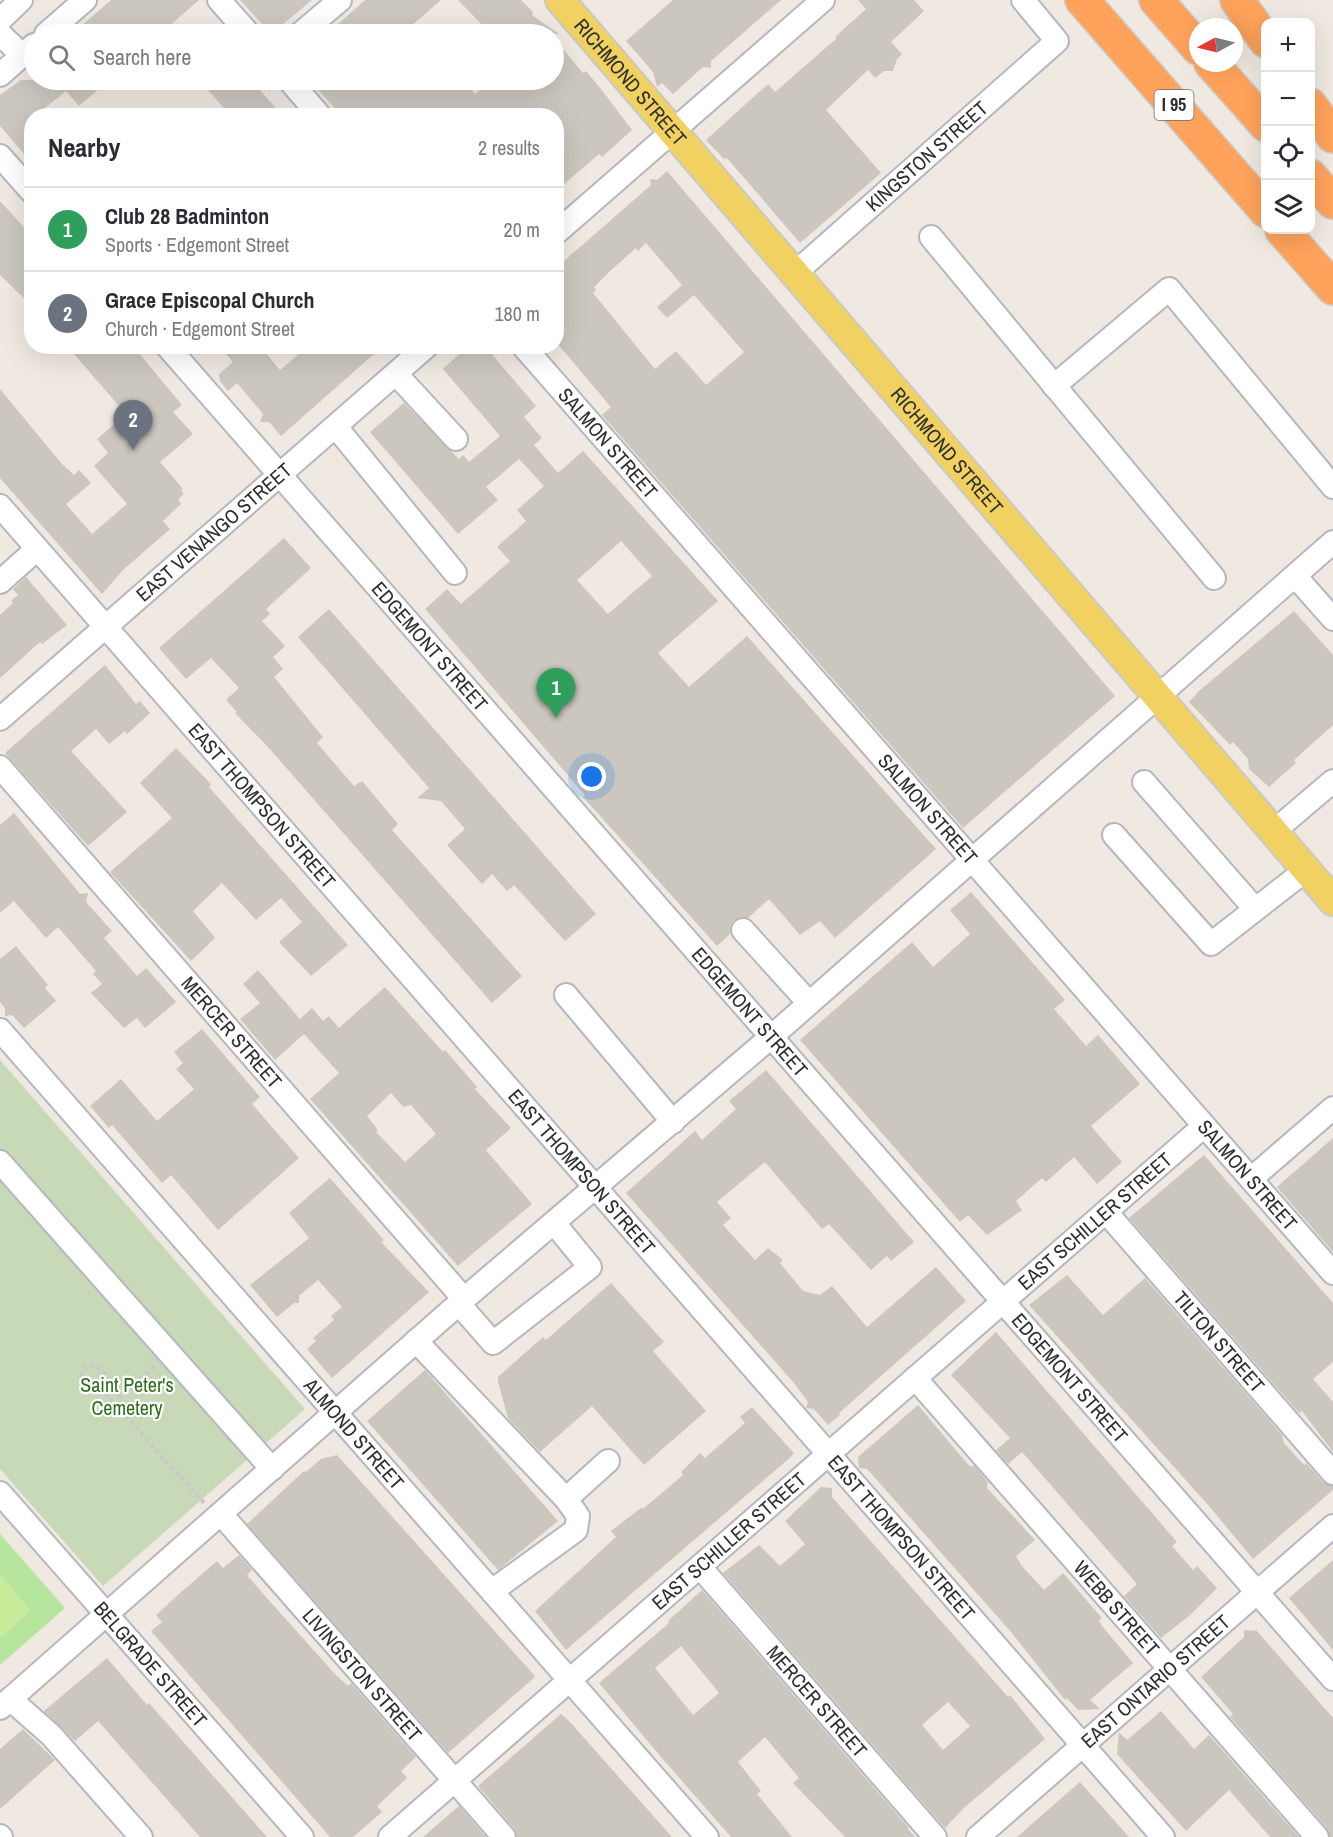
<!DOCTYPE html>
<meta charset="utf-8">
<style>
:root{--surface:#fff;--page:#f7f7f7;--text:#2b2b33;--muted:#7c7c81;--line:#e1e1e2;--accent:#4264fb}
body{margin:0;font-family:"Archivo Narrow",sans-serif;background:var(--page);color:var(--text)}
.controls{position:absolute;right:18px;top:18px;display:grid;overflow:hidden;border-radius:12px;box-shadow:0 6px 24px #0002}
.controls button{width:54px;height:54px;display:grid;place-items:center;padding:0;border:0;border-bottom:2px solid var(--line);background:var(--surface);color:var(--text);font:30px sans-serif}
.compass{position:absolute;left:1189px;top:18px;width:54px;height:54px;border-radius:50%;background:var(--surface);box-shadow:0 6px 24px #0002;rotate:263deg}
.you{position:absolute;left:592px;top:777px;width:21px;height:21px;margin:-15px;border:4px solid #fff;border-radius:50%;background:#1a73e8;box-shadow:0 0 0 9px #1a73e833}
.badge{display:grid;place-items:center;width:39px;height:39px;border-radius:50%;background:var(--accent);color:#fff;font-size:20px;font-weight:700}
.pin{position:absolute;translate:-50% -50px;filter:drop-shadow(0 2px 3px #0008)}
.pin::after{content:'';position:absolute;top:32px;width:21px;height:18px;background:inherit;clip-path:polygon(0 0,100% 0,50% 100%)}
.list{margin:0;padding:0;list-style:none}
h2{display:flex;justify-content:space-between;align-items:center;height:78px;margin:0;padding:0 24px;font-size:26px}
h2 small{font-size:20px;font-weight:400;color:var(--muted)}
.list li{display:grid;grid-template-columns:39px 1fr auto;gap:18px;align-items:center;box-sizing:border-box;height:84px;padding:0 24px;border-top:2px solid var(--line)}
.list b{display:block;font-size:22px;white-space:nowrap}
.list p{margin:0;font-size:20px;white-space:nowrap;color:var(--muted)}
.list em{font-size:20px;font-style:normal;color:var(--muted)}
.icon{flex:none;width:33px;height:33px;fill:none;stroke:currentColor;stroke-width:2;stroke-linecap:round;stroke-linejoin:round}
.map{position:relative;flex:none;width:1333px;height:1837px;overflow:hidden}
.search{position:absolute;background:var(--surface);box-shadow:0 6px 24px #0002;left:24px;top:24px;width:540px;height:66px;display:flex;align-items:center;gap:15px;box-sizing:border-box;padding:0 21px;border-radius:33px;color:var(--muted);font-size:22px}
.panel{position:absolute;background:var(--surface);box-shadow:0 6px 24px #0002;left:24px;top:108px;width:540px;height:246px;border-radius:24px}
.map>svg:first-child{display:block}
.green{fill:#b6e59e}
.cemetery{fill:#c8d9b8}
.pitch{fill:#c9ec9a}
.building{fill:#cbc7bf;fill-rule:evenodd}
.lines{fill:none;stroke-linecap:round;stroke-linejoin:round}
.minor-casing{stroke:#b4b7c1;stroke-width:26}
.major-casing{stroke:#c9c9c9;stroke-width:32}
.highway-casing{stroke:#c9c9c9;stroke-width:36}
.path{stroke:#c9c9c9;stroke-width:4;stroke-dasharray:4.5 3;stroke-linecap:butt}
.minor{stroke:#fff;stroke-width:22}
.major{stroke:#f2d163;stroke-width:28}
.highway{stroke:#ffa35c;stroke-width:33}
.labels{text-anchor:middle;stroke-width:4.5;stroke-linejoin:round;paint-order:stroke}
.shield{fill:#fff;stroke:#6d6d6d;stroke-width:1.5}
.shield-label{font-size:18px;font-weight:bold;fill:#2e2e2e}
.street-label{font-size:20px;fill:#2e2e2e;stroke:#fff}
.park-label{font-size:20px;fill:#2c6e1b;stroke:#fff}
</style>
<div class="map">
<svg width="1333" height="1837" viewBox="0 0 1333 1837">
<rect width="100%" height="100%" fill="#efe9e1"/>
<path class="green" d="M 0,1534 L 65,1608 L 0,1665 Z"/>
<path class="cemetery" d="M 0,1060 L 305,1409 L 103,1586 L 0,1469 Z"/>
<path class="pitch" d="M 0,1574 L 31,1611 L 0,1638 Z"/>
<g class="building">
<path d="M 111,0 L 199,0 L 160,34 L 72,34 Z"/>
<path d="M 240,0 L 312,0 L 271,34 Z"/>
<path d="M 365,0 L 441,0 L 402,34 L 327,34 Z"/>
<path d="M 458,0 L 521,0 L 533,12 L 532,15 L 559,34 L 491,34 Z"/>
<path d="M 673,0 L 781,0 L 711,61 L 711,68 L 703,67 L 673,94 L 662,83 L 657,87 L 653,72 L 626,41 Z"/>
<path d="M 858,0 L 914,0 L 924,11 L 891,42 L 902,54 L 897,59 L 893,71 L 884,71 L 875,78 L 868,70 L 826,110 L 881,173 L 800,243 L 727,158 L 724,159 L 706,140 L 768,84 L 775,92 L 837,38 L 835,37 L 866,9 Z"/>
<path d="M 554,38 L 583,73 L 586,71 L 601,89 L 632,130 L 602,157 L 599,154 L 556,191 L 556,116 L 342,116 L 309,80 L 463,80 L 475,94 L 492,80 L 554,80 Z"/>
<path d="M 21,80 L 109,80 L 79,106 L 66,91 L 35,116 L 32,116 L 32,163 L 0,126 L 0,95 Z"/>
<path d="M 199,80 L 251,80 L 283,116 L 231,116 Z"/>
<path d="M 667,171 L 1115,696 L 963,828 L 602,415 L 611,407 L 556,342 L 556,268 L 651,185 L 650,179 L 657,180 ZM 646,243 L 682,285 L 657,307 L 667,318 L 694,295 L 744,352 L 706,385 L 676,351 L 655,369 L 593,293 L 596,290 L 594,287 L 608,273 L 636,248 L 638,251 Z"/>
<path d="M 0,201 L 32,236 L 32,306 L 0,275 Z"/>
<path d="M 67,346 L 133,346 L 182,405 L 173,412 L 193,434 L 160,462 L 183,489 L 181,491 L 184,494 L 178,499 L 181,504 L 163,521 L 170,529 L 123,570 L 102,594 L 0,478 L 0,389 L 62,464 L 74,475 L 79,470 L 91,483 L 66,504 L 92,534 L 127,504 L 94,466 L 108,453 L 97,439 L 126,414 Z"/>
<path d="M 219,346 L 260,346 L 280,370 L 308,346 L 383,346 L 281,436 L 269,422 L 260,422 L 263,414 L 237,383 L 228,391 L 220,381 L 219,374 L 233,362 Z"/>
<path d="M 468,346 L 485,346 L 536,406 L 524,417 L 542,438 L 534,445 L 558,473 L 583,451 L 718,601 L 658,653 L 689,687 L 747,636 L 936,849 L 835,938 L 820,921 L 800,935 L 769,899 L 748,918 L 734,920 L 730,926 L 730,934 L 717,946 L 583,797 L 585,795 L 425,609 L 447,589 L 461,604 L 510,561 L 497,547 L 526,521 L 517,510 L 544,486 L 519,459 L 486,487 L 498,500 L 458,534 L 370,432 L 404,403 L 459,459 L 463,455 L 469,462 L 500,436 L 443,369 ZM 621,541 L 652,576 L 608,614 L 577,580 Z"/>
<path d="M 284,538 L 311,568 L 266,609 L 270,614 L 262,621 L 285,646 L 273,657 L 283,669 L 274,677 L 323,737 L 317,743 L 354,786 L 362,781 L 398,824 L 392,830 L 522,976 L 492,1003 L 268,747 L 235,713 L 237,712 L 226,700 L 239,688 L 211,658 L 186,679 L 159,648 Z"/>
<path d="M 26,577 L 67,625 L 42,644 L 40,642 L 0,678 L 0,615 L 13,603 L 11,601 L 18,595 L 13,589 Z"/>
<path d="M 329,609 L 596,914 L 565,941 L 514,885 L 507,891 L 492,874 L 482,884 L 447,845 L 465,829 L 441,801 L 417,798 L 429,788 L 298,637 Z"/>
<path d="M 1294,611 L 1333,655 L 1333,725 L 1294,760 L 1296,763 L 1269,787 L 1249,769 L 1248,759 L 1233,742 L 1230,745 L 1189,702 L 1199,691 Z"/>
<path d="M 105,665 L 136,704 L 140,701 L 150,713 L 127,734 L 125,731 L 109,744 L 96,729 L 71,751 L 127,812 L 88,846 L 5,753 Z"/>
<path d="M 176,748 L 211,784 L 209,787 L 348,945 L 311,976 L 279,942 L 302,922 L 281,898 L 256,920 L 222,883 L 193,911 L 215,938 L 191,961 L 110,872 L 172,818 L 140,783 Z"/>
<path d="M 14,813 L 80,894 L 88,893 L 86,902 L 112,931 L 104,938 L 137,976 L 146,968 L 176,1002 L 145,1028 L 137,1018 L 124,1028 L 91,993 L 102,984 L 93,974 L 96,971 L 58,927 L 46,938 L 14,901 L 0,913 L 0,825 Z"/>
<path d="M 971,892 L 1065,1000 L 1054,1009 L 1086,1046 L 1098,1035 L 1140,1084 L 1091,1126 L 1122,1162 L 1097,1184 L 1074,1157 L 1046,1182 L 1042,1178 L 1016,1201 L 1022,1210 L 987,1235 L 968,1215 L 960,1222 L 800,1040 L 912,942 L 933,967 L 970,934 L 950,910 Z"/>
<path d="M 16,946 L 48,985 L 45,988 L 56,1001 L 24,1028 L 12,1015 L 5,1016 L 5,1008 L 0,1002 L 0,959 Z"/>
<path d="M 258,970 L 300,1019 L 312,1008 L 323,1021 L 329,1016 L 339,1028 L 385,987 L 443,1052 L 445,1050 L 477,1087 L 475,1089 L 511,1128 L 486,1150 L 532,1204 L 458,1266 L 310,1099 L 339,1073 L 304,1034 L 275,1060 L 240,1019 L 260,1003 L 243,984 ZM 391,1093 L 403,1107 L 411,1105 L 436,1134 L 405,1162 L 376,1132 L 378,1130 L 367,1116 Z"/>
<path d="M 202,1029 L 260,1097 L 252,1104 L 299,1158 L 218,1230 L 171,1175 L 162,1183 L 112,1125 L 109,1128 L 90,1106 L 121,1079 L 157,1121 L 194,1089 L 176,1069 L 183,1063 L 174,1052 Z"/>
<path d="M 766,1070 L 914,1242 L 891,1261 L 887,1256 L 871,1270 L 829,1224 L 822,1229 L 765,1162 L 717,1202 L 731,1218 L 723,1225 L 755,1260 L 768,1248 L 783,1260 L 780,1263 L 803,1291 L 820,1295 L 832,1286 L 867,1327 L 936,1267 L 966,1301 L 839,1413 L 840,1415 L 828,1425 L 814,1409 L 806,1408 L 808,1402 L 794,1383 L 626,1193 L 695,1131 L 702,1140 L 736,1109 L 729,1101 Z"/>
<path d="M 1333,1138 L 1333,1252 L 1277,1187 Z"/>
<path d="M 1204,1155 L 1333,1303 L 1333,1362 L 1313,1379 L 1333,1402 L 1333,1452 L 1302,1411 L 1299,1413 L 1129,1218 Z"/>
<path d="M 330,1178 L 384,1240 L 381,1242 L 429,1292 L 332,1378 L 307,1349 L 316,1341 L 313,1338 L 334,1320 L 331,1316 L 342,1307 L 318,1280 L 299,1296 L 299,1303 L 294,1303 L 277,1317 L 250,1285 L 309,1238 L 289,1213 Z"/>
<path d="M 1067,1275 L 1103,1315 L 1145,1278 L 1282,1435 L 1284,1443 L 1304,1465 L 1306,1463 L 1323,1482 L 1333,1486 L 1333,1490 L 1253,1559 L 1209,1506 L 1029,1305 Z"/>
<path d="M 611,1283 L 664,1342 L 653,1351 L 706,1411 L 644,1465 L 592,1406 L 540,1452 L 508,1418 L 498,1382 L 498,1377 L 543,1337 L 546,1340 Z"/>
<path d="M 996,1332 L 1177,1542 L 1172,1546 L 1193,1570 L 1197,1566 L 1217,1588 L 1189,1616 L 1161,1638 L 1124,1596 L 1137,1584 L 1022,1452 L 1008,1464 L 996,1450 L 1010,1438 L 951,1375 Z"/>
<path d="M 425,1370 L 558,1521 L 498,1570 L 367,1421 Z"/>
<path d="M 918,1405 L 965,1461 L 971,1467 L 974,1465 L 988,1482 L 987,1488 L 1035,1540 L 1016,1556 L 1021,1565 L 1044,1590 L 1063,1573 L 1102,1618 L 1099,1620 L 1101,1625 L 1133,1663 L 1090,1700 L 1100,1709 L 1078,1710 L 1067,1698 L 1065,1700 L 1011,1632 L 876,1479 L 867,1469 L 859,1468 L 858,1457 Z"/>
<path d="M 752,1407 L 794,1453 L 792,1456 L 566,1650 L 535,1611 L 616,1537 L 611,1531 L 641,1508 L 643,1509 L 683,1475 L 681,1472 L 700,1453 L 705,1458 L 745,1423 L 740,1417 Z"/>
<path d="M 337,1455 L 534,1675 L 535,1677 L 448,1753 L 247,1524 L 304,1471 L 306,1472 L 321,1459 Z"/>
<path d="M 821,1487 L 832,1488 L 832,1497 L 1008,1697 L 1010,1695 L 1045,1739 L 965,1807 L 945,1828 L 723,1573 L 759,1545 L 780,1566 L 805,1544 L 785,1521 ZM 948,1702 L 970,1726 L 943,1750 L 922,1725 Z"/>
<path d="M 239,1555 L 252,1570 L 247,1575 L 265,1596 L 335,1674 L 348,1686 L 351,1683 L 416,1757 L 401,1771 L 407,1778 L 377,1806 L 382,1812 L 353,1837 L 330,1837 L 151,1631 L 162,1622 L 156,1615 L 180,1593 L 217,1561 L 223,1568 Z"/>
<path d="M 1333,1560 L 1333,1650 L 1289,1598 Z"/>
<path d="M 702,1590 L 909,1828 L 907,1828 L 915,1837 L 845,1837 L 793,1783 L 799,1778 L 765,1737 L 738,1762 L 761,1791 L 757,1794 L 792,1837 L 731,1837 L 661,1757 L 599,1683 L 669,1623 L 668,1621 ZM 681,1646 L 719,1693 L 693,1715 L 655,1668 Z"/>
<path d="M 1244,1630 L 1257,1631 L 1333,1718 L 1333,1837 L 1330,1837 L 1327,1828 L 1230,1717 L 1233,1714 L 1201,1677 L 1244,1637 Z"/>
<path d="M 107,1658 L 147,1705 L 149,1703 L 267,1837 L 200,1837 L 98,1721 L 75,1741 L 44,1711 Z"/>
<path d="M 1161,1711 L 1194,1749 L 1209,1735 L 1299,1837 L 1270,1837 L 1229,1790 L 1186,1831 L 1117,1754 L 1119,1732 L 1127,1740 Z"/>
<path d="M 561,1714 L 570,1722 L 672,1837 L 517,1837 L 514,1828 L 478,1786 Z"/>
<path d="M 23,1729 L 55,1760 L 0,1809 L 0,1749 Z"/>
<path d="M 1080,1782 L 1129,1837 L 1017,1837 L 1049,1809 Z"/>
<path d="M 459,1806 L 486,1837 L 423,1837 Z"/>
</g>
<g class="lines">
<g class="minor-casing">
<g id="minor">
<path d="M 219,0 L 249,34"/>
<path d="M 0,20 L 21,0"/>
<path d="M 0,34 L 23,56"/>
<path d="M 46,34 L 85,0"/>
<path d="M 300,34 L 340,0"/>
<path d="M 0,75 L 34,45"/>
<path d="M 289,80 L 320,116"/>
<path d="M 0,156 L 32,192"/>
<path d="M 556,233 L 823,0"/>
<path d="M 931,237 L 1214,578"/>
<path id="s1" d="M 795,273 L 1057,41 L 1023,0"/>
<path id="s2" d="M 167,346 L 1333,1679"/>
<path id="s3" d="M 523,346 L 1333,1273"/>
<path d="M 396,374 L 456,439"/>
<path d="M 1054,386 L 1169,289 L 1333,487"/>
<path d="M 336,427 L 455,573"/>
<path id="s4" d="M 0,506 L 1163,1837"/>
<path d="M 1295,576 L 1333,619"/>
<path d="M 0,582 L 37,549"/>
<path id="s5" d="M 0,719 L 427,346"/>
<path id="s6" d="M 0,767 L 464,1299"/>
<path d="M 1144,782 L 1255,909"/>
<path d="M 1273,832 L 1333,781"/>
<path d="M 1114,835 L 1211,944 L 1306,870"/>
<path d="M 743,930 L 809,1003"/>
<path d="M 566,995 L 673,1122"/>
<path id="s7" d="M 0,1030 L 707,1837"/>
<path d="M 0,1162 L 272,1469"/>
<path d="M 1251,1179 L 1333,1108"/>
<path id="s8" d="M 1106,1212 L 1333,1473"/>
<path d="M 459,1304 L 493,1343 L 590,1267 L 554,1223"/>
<path d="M 416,1341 L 566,1499 L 608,1461"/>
<path id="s9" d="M 915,1378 L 1317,1837"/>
<path id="s10" d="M 0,1493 L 302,1837"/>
<path id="s11" d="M 221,1514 L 504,1837"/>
<path id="s12" d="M 700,1567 L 935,1837"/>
<path d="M 492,1591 L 576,1530 L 578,1516 L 566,1499"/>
<path d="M 10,1699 L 51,1735 L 141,1837"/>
<path d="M 0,1708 L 464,1299 L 771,1037 L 1333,542"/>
<path d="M 0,1836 L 1,1837"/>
<path id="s13" d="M 390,1837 L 1204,1126"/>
<path id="s14" d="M 978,1837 L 1333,1526"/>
</g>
</g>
<g class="major-casing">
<g id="major">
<path id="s15" d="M 560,0 L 1333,901"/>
</g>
</g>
<g class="highway-casing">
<g id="highway">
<path d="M 1082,0 L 1266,211"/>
<path d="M 1156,0 L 1198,48"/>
<path d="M 1237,0 L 1266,41"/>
<path d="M 1211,63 L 1266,125"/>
<path d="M 1310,105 L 1333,136"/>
<path d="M 1310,176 L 1333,202"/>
<path d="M 1282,230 L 1333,288"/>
</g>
</g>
<g class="path">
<path d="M 111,1391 L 120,1397 L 154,1367"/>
<path d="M 107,1395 L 111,1391 C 109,1378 104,1370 92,1365 L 86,1367 L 80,1378 L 91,1391 L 107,1395 L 204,1503"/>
</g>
<use href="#minor" class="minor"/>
<use href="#major" class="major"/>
<use href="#highway" class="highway"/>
</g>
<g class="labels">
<rect class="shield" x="1154.5" y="90" width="39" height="30" rx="4.5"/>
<g class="shield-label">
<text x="1174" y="111">I 95</text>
</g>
<g class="street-label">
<text dy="7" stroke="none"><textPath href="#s15" startOffset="108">RICHMOND STREET</textPath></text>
<text dy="7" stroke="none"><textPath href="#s1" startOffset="176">KINGSTON STREET</textPath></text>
<text dy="7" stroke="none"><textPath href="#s3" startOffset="129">SALMON STREET</textPath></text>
<text dy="7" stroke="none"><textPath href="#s15" startOffset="594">RICHMOND STREET</textPath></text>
<text dy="7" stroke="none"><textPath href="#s5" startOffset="284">EAST VENANGO STREET</textPath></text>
<text dy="7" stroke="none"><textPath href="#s2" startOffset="399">EDGEMONT STREET</textPath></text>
<text dy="7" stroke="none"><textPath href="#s4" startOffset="398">EAST THOMPSON STREET</textPath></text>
<text dy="7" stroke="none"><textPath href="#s3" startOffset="615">SALMON STREET</textPath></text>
<text dy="7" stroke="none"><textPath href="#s2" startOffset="885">EDGEMONT STREET</textPath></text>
<text dy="7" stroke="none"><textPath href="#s6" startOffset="352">MERCER STREET</textPath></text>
<text dy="7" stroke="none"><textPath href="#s4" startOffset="884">EAST THOMPSON STREET</textPath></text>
<text dy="7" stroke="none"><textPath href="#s3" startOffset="1101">SALMON STREET</textPath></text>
<text dy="7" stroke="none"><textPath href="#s13" startOffset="936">EAST SCHILLER STREET</textPath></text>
<text dy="7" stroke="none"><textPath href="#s8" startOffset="172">TILTON STREET</textPath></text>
<text dy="7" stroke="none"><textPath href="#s2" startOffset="1371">EDGEMONT STREET</textPath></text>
<text dy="7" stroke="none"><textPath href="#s7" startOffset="537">ALMOND STREET</textPath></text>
<text dy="7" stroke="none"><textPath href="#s4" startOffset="1370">EAST THOMPSON STREET</textPath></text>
<text dy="7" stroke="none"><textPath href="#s13" startOffset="450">EAST SCHILLER STREET</textPath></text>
<text dy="7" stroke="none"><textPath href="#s9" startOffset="306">WEBB STREET</textPath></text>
<text dy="7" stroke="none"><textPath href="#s10" startOffset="228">BELGRADE STREET</textPath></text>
<text dy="7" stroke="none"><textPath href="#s11" startOffset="214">LIVINGSTON STREET</textPath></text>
<text dy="7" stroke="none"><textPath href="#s14" startOffset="236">EAST ONTARIO STREET</textPath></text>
<text dy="7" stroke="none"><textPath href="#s12" startOffset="178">MERCER STREET</textPath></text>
</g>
<g class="park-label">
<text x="127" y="1392">Saint Peter's<tspan x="127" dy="23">Cemetery</tspan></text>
</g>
</g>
</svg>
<div class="controls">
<button>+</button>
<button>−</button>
<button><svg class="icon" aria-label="locate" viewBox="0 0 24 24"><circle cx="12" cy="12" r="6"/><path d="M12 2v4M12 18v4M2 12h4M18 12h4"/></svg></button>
<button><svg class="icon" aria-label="layers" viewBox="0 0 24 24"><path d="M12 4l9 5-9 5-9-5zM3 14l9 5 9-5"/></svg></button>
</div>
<svg class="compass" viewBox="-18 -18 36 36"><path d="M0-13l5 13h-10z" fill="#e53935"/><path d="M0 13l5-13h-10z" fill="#7c7c81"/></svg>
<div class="you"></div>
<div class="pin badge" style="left:556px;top:718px;background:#2e9e5b">1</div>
<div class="pin badge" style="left:133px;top:450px;background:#6b7280">2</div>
<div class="search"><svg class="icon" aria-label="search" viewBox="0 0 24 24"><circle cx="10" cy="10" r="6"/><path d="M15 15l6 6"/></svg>Search here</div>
<section class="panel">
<h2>Nearby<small>2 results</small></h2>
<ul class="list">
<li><span class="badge" style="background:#2e9e5b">1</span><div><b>Club 28 Badminton</b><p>Sports · Edgemont Street</p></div><em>20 m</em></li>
<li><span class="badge" style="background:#6b7280">2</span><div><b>Grace Episcopal Church</b><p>Church · Edgemont Street</p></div><em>180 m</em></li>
</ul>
</section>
</div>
